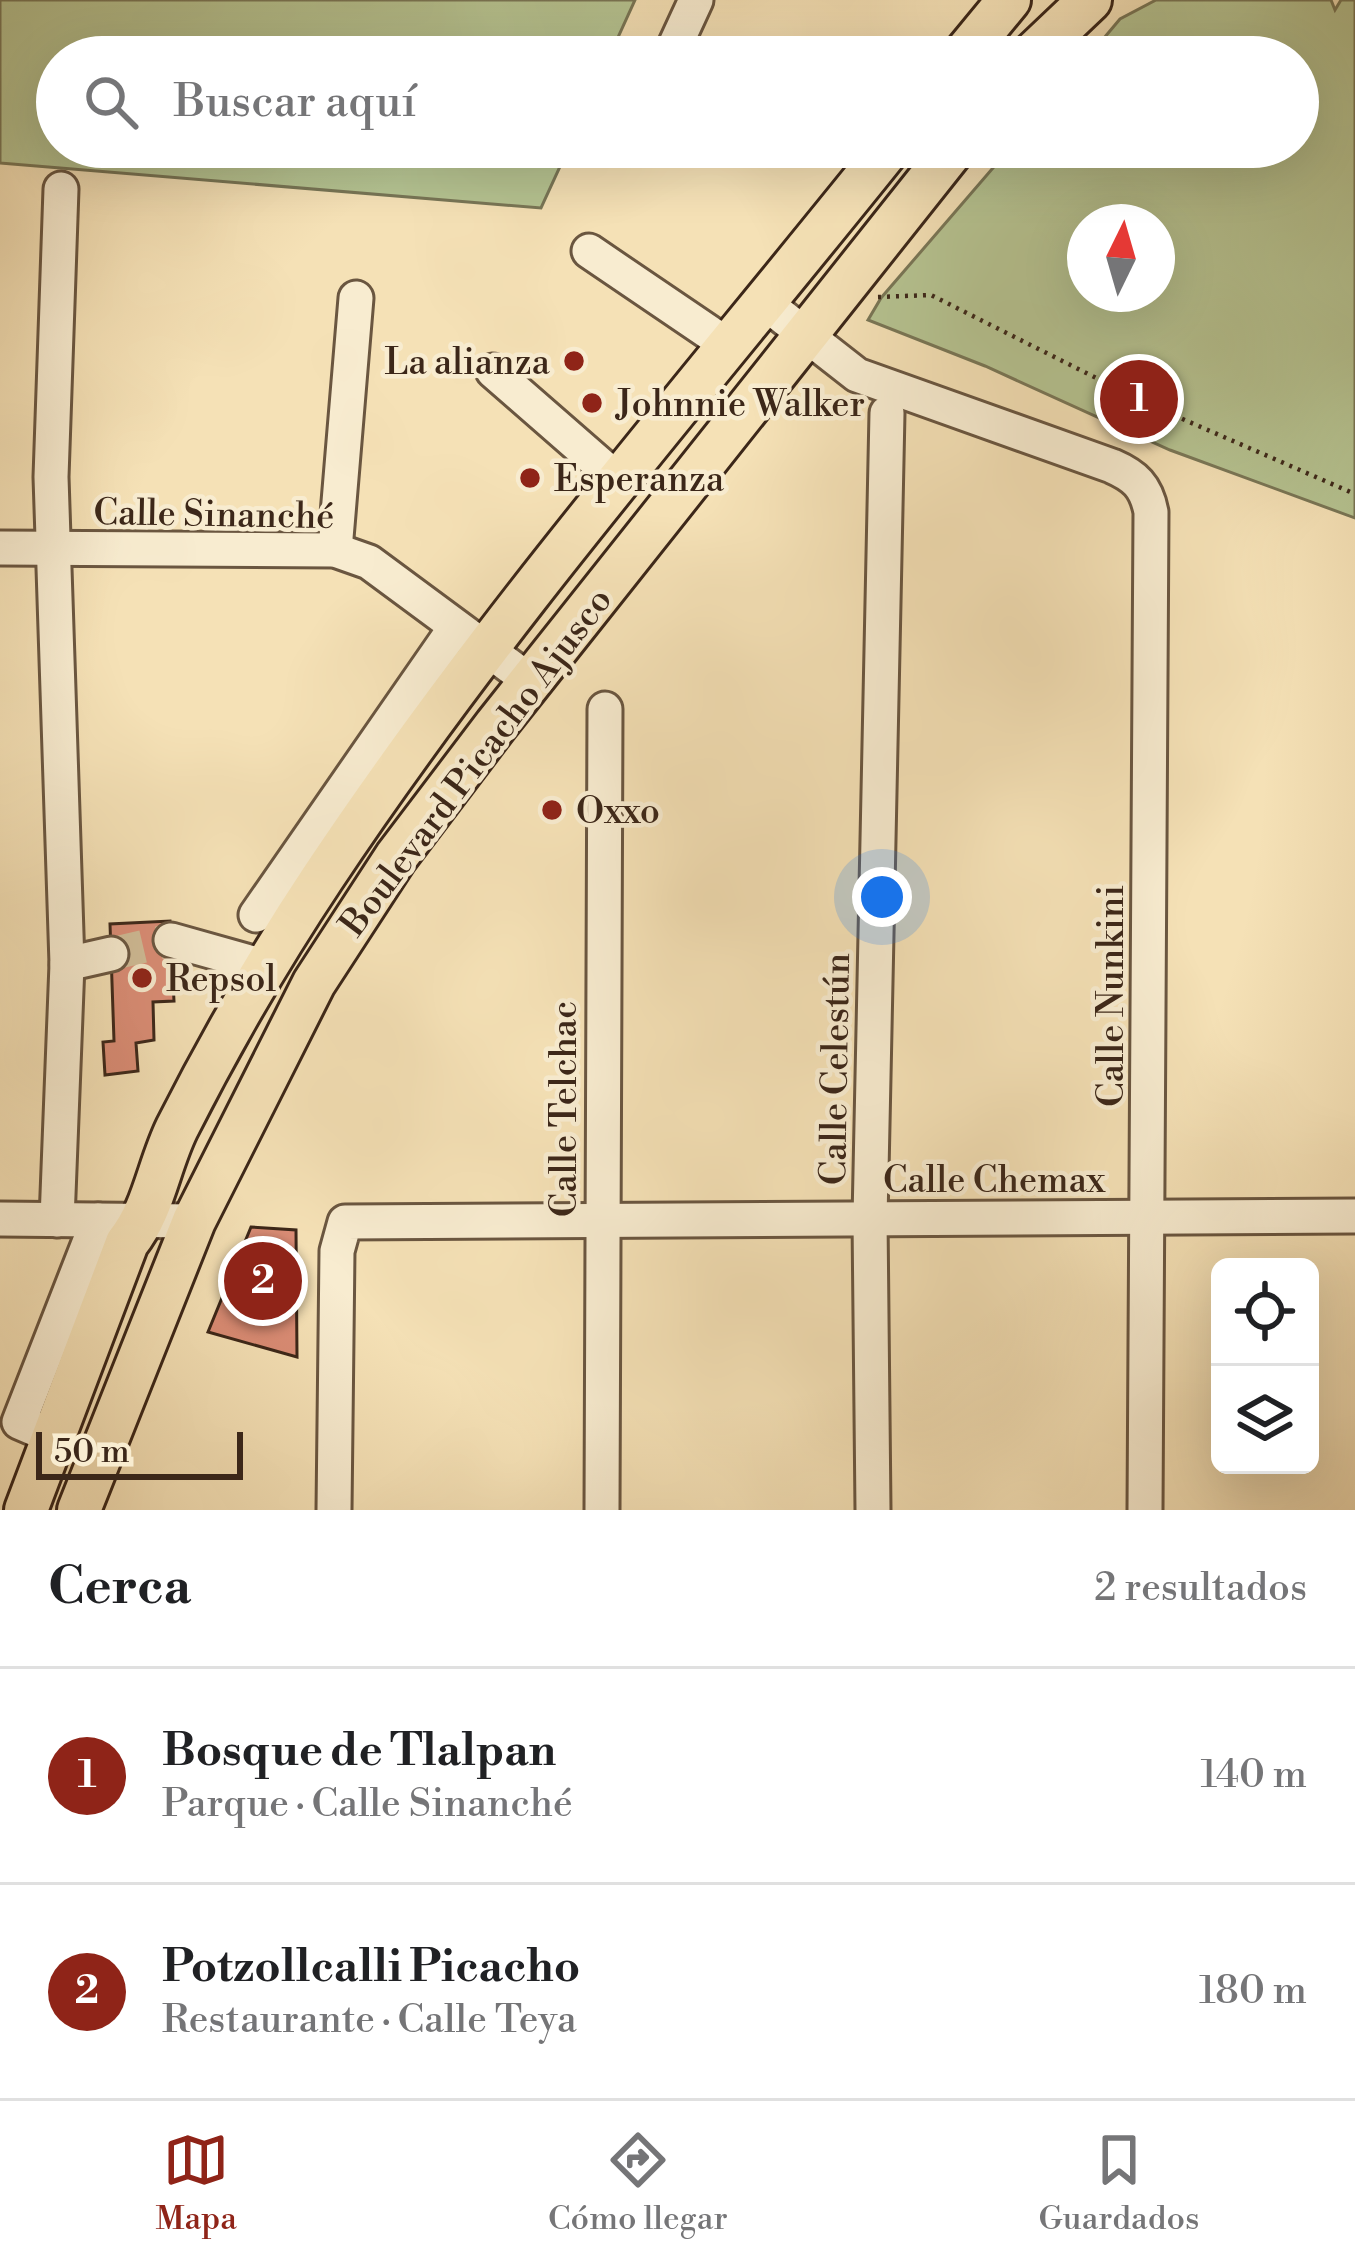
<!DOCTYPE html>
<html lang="es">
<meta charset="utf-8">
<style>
:root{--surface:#fff;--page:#f6f6f6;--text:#202124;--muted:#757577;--line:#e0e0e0;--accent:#8f2418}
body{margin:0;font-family:"Libre Bodoni",serif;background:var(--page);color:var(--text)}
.controls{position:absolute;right:36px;bottom:36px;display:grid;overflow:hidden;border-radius:18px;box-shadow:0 12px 48px #0002}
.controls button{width:108px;height:108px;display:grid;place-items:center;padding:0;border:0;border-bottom:3px solid var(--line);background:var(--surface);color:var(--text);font:60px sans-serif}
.compass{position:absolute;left:1067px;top:204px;width:108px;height:108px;border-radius:50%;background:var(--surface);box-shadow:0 12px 48px #0002;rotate:5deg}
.scale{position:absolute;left:36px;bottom:30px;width:207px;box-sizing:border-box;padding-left:12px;border:6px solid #3c2719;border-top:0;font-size:33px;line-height:42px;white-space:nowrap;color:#3c2719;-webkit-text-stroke:9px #f8ecd0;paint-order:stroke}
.you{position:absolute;left:882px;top:897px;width:42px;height:42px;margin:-30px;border:9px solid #fff;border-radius:50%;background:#1a73e8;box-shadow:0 0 0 18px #1a73e833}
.badge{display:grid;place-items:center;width:78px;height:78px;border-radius:50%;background:var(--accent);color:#fff;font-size:39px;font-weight:700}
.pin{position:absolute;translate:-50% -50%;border:6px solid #fff;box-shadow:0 3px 12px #0006}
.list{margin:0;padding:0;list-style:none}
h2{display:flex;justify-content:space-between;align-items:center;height:156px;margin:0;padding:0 48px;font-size:51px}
h2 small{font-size:39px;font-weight:400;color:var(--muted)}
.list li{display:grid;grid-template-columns:78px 1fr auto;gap:36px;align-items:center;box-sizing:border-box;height:216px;padding:0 48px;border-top:3px solid var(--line)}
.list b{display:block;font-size:45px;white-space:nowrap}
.list p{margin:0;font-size:39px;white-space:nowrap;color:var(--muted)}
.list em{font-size:39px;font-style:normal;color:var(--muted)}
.icon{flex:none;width:66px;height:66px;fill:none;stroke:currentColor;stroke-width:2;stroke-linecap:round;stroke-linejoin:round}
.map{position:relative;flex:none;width:1355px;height:1510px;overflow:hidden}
.search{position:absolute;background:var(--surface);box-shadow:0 12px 48px #0002;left:36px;right:36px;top:36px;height:132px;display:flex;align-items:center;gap:30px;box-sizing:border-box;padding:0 42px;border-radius:66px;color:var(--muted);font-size:45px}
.sheet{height:588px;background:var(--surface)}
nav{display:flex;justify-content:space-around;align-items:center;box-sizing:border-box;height:168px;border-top:3px solid var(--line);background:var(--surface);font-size:33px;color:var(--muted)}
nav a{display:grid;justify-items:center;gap:6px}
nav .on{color:var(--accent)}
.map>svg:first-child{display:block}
.green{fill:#b6c492;stroke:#797656;stroke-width:3;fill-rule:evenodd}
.building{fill:#db8d76;stroke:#3c2719;stroke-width:3}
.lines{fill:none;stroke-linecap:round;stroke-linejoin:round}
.minor-tunnel{stroke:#d0bc97;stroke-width:33;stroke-dasharray:33 16;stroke-linecap:butt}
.minor-casing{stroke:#6a5640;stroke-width:39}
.major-casing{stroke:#3c2719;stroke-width:48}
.path{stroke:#3c2719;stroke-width:4.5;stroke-dasharray:3 6;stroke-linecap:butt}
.minor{stroke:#f8ecd0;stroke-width:33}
.major{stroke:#f5e1b6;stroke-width:42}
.poi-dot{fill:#8f2418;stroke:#f8ecd0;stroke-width:4.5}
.labels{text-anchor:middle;stroke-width:9;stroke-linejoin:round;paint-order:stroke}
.poi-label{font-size:36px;fill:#3c2719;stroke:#f8ecd0;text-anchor:start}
.street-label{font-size:36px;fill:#3c2719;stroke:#f8ecd0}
</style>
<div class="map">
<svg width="1355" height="1510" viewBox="0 0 1355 1510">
<rect width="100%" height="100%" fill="#f5e1b6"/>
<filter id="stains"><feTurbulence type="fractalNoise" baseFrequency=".00167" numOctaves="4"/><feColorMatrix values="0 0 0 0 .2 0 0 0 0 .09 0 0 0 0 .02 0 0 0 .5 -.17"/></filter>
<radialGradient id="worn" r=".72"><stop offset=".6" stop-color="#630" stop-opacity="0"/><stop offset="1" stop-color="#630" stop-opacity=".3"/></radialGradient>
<g class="green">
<path d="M 0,0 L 635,0 L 609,57 L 57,57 L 57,147 L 569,147 L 541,208 L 0,163 Z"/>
<path d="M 1156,0 L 1331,0 L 1335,10 L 1341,0 L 1355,0 L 1355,518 L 1170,450 L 985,366 L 868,320 L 881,298 L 1011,147 L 1298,147 L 1298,57 L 1088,57 L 1120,19 ZM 1085,222 L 1157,222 L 1157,294 L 1085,294 Z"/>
</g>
<g class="building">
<path d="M 170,921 L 174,1001 L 153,1002 L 154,1040 L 136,1043 L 138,1071 L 105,1075 L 103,1042 L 114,1041 L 110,924 Z"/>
<path d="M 251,1227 L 296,1230 L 297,1357 L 208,1332 Z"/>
</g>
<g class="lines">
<path class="minor-tunnel" d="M 111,954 L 171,940"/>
<g class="minor-casing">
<g id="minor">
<path d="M 673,50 L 696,0"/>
<path d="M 589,251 L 729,346"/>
<path d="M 765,303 L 857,375 L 1112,466 C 1135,476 1146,486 1151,512 L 1145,1510"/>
<path d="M 493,371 L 619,481"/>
<path d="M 0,548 L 335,550 L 369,562 L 530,681"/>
<path d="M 335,550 L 356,298"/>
<path d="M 256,915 L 455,628"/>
<path d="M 171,940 L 264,966"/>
<path d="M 67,964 L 111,954"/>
<path d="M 0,1219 L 194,1221"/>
<path d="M 57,1220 L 67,964 L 51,477 L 61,189"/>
<path d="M 54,1437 L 19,1422 L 98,1220"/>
<path d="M 334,1510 L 337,1251 L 345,1222 L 1355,1216"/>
<path d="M 602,1510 L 605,709"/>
<path d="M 873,1510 L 870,1219 L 887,413"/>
</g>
</g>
<g class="major-casing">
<g id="major">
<path d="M 962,57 L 1009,0"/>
<path d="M 1030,57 L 1090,0"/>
<path d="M 26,1510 L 127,1243 C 154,1209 158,1167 177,1128 C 221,1041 269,958 323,877 C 494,620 697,388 890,147"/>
<path d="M 79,1510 L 194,1221 L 314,983 L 396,857 L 496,725 L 955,147"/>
</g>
</g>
<path class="path" d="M 878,297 L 931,295 L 1148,404 L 1355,494"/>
<use href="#minor" class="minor"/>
<use href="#major" class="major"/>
</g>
<g class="poi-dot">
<circle cx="574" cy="361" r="12"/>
<circle cx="592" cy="403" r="12"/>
<circle cx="530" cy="478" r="12"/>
<circle cx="552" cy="810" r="12"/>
<circle cx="142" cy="978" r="12"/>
</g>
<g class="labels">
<g class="poi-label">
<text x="550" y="374" text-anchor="end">La alianza</text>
<text x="616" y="416">Johnnie Walker</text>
<text x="554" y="491">Esperanza</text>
<text x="576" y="823">Oxxo</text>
<text x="166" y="991">Repsol</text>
</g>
<g class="street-label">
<text transform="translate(214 513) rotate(1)" y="13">Calle Sinanché</text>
<text transform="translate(475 761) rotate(-53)" y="13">Boulevard Picacho Ajusco</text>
<text transform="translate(1110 996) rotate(-90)" y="13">Calle Nunkini</text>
<text transform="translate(834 1069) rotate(-89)" y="13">Calle Celestún</text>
<text transform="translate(563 1109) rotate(-90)" y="13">Calle Telchac</text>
<text x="994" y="1192">Calle Chemax</text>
</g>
</g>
<rect width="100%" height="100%" filter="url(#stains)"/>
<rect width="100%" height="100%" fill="url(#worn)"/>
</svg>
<div class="controls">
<button><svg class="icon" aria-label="locate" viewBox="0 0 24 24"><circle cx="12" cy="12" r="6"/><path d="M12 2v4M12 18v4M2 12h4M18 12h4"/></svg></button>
<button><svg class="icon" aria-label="layers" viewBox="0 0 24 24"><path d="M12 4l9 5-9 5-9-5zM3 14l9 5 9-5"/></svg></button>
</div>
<svg class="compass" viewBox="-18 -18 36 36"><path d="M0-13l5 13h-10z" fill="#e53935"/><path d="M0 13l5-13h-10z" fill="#757577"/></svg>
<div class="scale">50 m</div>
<div class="you"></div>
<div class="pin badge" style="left:1139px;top:399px">1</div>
<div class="pin badge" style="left:263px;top:1281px">2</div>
<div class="search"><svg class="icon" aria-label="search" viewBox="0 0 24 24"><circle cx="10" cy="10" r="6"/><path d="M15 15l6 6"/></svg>Buscar aquí</div>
</div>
<section class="sheet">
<h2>Cerca<small>2 resultados</small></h2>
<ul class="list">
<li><span class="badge">1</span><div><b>Bosque de Tlalpan</b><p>Parque · Calle Sinanché</p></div><em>140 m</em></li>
<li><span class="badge">2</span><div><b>Potzollcalli Picacho</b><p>Restaurante · Calle Teya</p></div><em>180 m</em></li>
</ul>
</section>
<nav>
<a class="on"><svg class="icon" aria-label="map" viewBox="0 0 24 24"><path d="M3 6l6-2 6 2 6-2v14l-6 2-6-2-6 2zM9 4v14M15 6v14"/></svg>Mapa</a>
<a><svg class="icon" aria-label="directions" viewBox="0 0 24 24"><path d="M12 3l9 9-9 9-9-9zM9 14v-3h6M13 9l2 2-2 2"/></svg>Cómo llegar</a>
<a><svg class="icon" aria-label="saved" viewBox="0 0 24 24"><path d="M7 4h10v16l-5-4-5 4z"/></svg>Guardados</a>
</nav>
